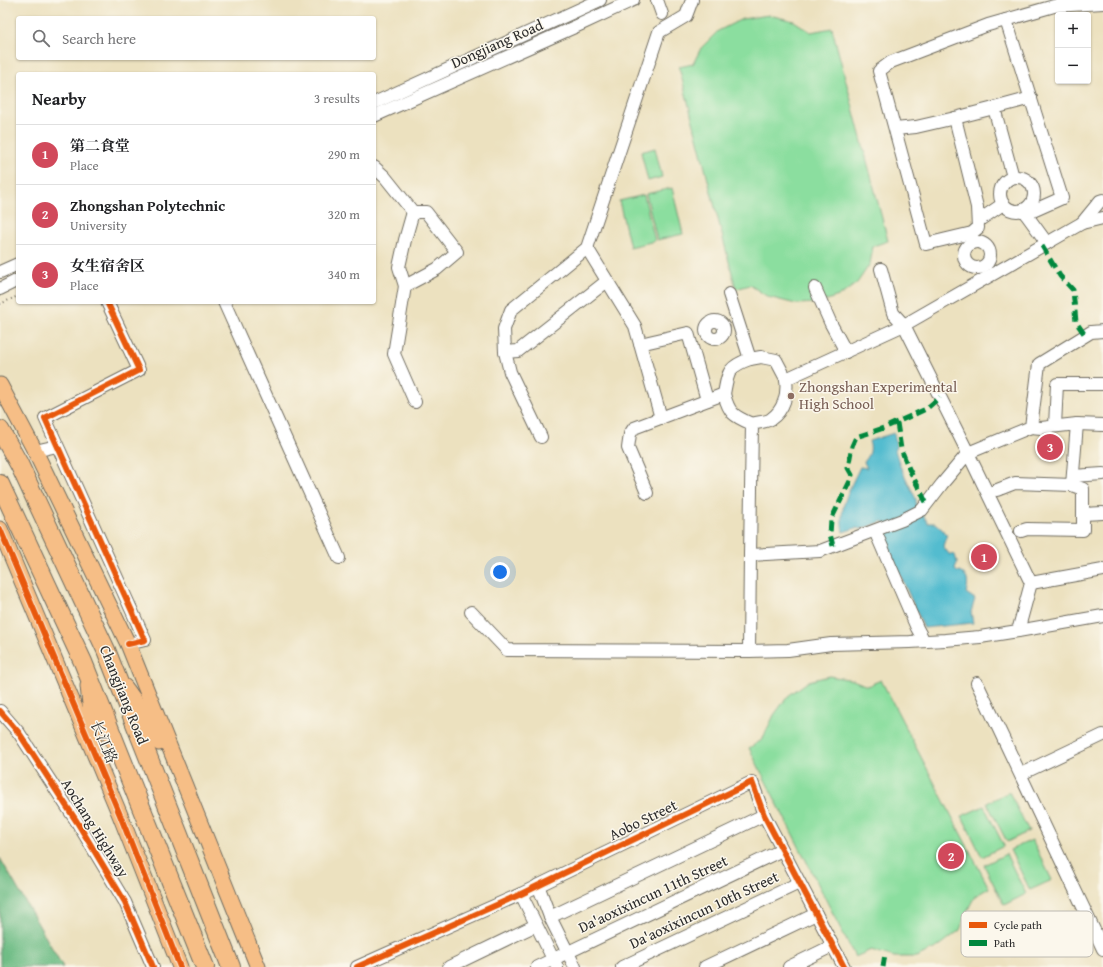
<!DOCTYPE html>
<meta charset="utf-8">
<style>
:root{--surface:#fff;--page:#f6f6f6;--text:#202124;--muted:#757577;--line:#e0e0e0;--accent:#d1495b}
body{margin:0;font-family:"Gentium Book Plus","Noto Serif SC",serif;background:var(--page);color:var(--text)}
.controls{position:absolute;right:12px;top:12px;display:grid;overflow:hidden;border-radius:4px;box-shadow:0 1px 3px #0004}
.controls button{width:36px;height:36px;display:grid;place-items:center;padding:0;border:0;border-bottom:1px solid var(--line);background:var(--surface);color:var(--text);font:20px sans-serif}
.you{position:absolute;left:500px;top:572px;width:14px;height:14px;margin:-10px;border:3px solid #fff;border-radius:50%;background:#1a73e8;box-shadow:0 0 0 6px #1a73e833}
.badge{display:grid;place-items:center;width:26px;height:26px;border-radius:50%;background:var(--accent);color:#fff;font-size:13px;font-weight:700}
.pin{position:absolute;translate:-50% -50%;border:2px solid #fff;box-shadow:0 1px 4px #0006}
.list{margin:0;padding:0;list-style:none}
h2{display:flex;justify-content:space-between;align-items:center;height:52px;margin:0;padding:0 16px;font-size:17px}
h2 small{font-size:13px;font-weight:400;color:var(--muted)}
.list li{display:grid;grid-template-columns:26px 1fr auto;gap:12px;align-items:center;box-sizing:border-box;height:60px;padding:0 16px;border-top:1px solid var(--line)}
.list b{display:block;font-size:15px;white-space:nowrap}
.list p{margin:0;font-size:13px;white-space:nowrap;color:var(--muted)}
.list em{font-size:13px;font-style:normal;color:var(--muted)}
.icon{flex:none;width:22px;height:22px;fill:none;stroke:currentColor;stroke-width:2;stroke-linecap:round;stroke-linejoin:round}
.map{position:relative;flex:none;width:1103px;height:967px;overflow:hidden}
.search{position:absolute;background:var(--surface);box-shadow:0 1px 3px #0004;left:16px;top:16px;width:360px;height:44px;display:flex;align-items:center;gap:10px;box-sizing:border-box;padding:0 14px;border-radius:4px;color:var(--muted);font-size:15px}
.panel{position:absolute;background:var(--surface);box-shadow:0 1px 3px #0004;left:16px;top:72px;width:360px;height:232px;border-radius:4px}
.map>svg:first-child{display:block}
.green{fill:#8bde9f;stroke:#5b8465}
.forest{fill:#70bd86;stroke:#4e7458}
.water{fill:#53bccf;stroke:#3f747d}
.lines{fill:none;stroke-linecap:round;stroke-linejoin:round}
.minor-casing{stroke:#6f6b5f;stroke-width:14}
.major-casing{stroke:#6f6b5f;stroke-width:17}
.highway-casing{stroke:#6f6b5f;stroke-width:20}
.path{stroke:#6f6b5f;stroke-width:2;stroke-dasharray:1 3;stroke-linecap:butt}
.minor{stroke:#fff;stroke-width:12}
.major{stroke:#f6be86;stroke-width:15}
.highway{stroke:#f6be86;stroke-width:18}
.quiet{stroke:#00873e;stroke-width:5;stroke-dasharray:10 5;stroke-linecap:butt}
.cycleway-casing{stroke:#fbf7ec;stroke-width:8}
.cycleway{stroke:#e8590c;stroke-width:6}
.education-dot{fill:#8d6e63;stroke:#fbf7ec;stroke-width:1.5}
.labels{text-anchor:middle;stroke-width:3;stroke-linejoin:round;paint-order:stroke}
.street-label{font-size:15px;fill:#2b2b2b;stroke:#fbf7ec}
.education-label{font-size:15px;fill:#785e54;stroke:#fbf7ec;text-anchor:start}
.key{fill:#fbf7ec;stroke:#bdbab2;stroke-width:1}
.key-label{font-size:11px;fill:#2b2b2b}
</style>
<div class="map">
<svg width="1103" height="967" viewBox="0 0 1103 967">
<rect width="100%" height="100%" fill="#fbf7ec"/>
<filter id="ink" filterUnits="userSpaceOnUse"><feTurbulence type="fractalNoise" baseFrequency=".025" numOctaves="2"/><feDisplacementMap in="SourceGraphic" scale="8" xChannelSelector="R" yChannelSelector="G"/><feConvolveMatrix kernelMatrix="1 2 1 2 8 2 1 2 1" color-interpolation-filters="sRGB"/></filter>
<filter id="wash" filterUnits="userSpaceOnUse"><feTurbulence type="fractalNoise" baseFrequency=".012" numOctaves="4" result="noise"/><feDisplacementMap in="SourceGraphic" scale="16" xChannelSelector="R" yChannelSelector="G"/><feGaussianBlur stdDeviation="0.9" result="paint"/><feColorMatrix in="noise" values="0 0 0 0 0 0 0 0 0 0 0 0 0 0 0 0 0 1.4 0 .05"/><feComposite in="paint" operator="in"/></filter>
<g filter="url(#wash)">
<rect width="100%" height="100%" fill="#ece1bf"/>
<g class="green">
<path d="M 769,15 L 794,21 L 811,32 L 832,28 L 888,241 L 873,246 L 870,264 L 857,283 L 841,295 L 819,303 L 796,304 L 768,297 L 750,285 L 736,289 L 679,67 L 693,64 L 701,48 L 718,31 L 742,19 Z"/>
<path d="M 655,148 L 662,177 L 648,181 L 641,152 Z"/>
<path d="M 672,188 L 683,234 L 657,240 L 646,194 Z"/>
<path d="M 644,195 L 655,241 L 630,247 L 619,201 Z"/>
<path d="M 829,676 L 853,680 L 867,686 L 881,680 L 989,888 L 975,896 L 966,913 L 960,930 L 938,947 L 916,957 L 894,957 L 871,950 L 855,957 L 749,748 L 762,740 L 774,715 L 788,696 L 809,681 Z"/>
<path d="M 1009,792 L 1029,831 L 1007,842 L 987,803 Z"/>
<path d="M 984,806 L 1004,846 L 982,857 L 962,816 Z"/>
<path d="M 1032,840 L 1052,880 L 1030,890 L 1010,850 Z"/>
<path d="M 1006,854 L 1026,894 L 1004,905 L 984,865 Z"/>
</g>
<path class="forest" d="M 0,858 L 63,967 L 0,967 Z"/>
<path class="water" d="M 894,433 L 896,445 L 895,450 L 900,466 L 916,499 L 916,504 L 928,523 L 935,523 L 947,534 L 943,546 L 949,554 L 955,555 L 957,562 L 955,570 C 957,572 959,572 962,573 C 969,577 968,586 966,593 L 975,599 L 971,612 L 973,623 L 924,628 L 890,552 L 885,538 L 887,532 L 883,521 L 862,529 L 856,528 L 843,532 C 838,508 850,488 860,467 L 867,468 L 864,462 C 870,455 872,450 869,441 Z"/>
</g>
<g filter="url(#ink)">
<g class="lines">
<g class="minor-casing">
<g id="minor">
<path d="M 657,0 L 662,14"/>
<path d="M 1006,20 L 1062,198 L 1026,214"/>
<path d="M 374,103 L 600,0"/>
<path d="M 994,108 L 1031,98"/>
<path d="M 374,116 L 579,25 L 633,0"/>
<path d="M 955,118 L 994,108 L 1013,177"/>
<path d="M 895,129 L 916,127 L 955,118 L 977,207 L 978,228 L 972,233 L 926,244 L 879,71 L 891,62 L 988,25 L 1054,6 L 1103,3"/>
<path d="M 374,167 L 385,177 L 413,212 L 426,212 L 457,252 L 437,269 L 405,286 L 394,354 L 415,402"/>
<circle cx="1017" cy="194" r="17"/>
<path d="M 1023,210 L 1047,243"/>
<path d="M 1103,218 L 1082,223 L 904,325 L 786,379 C 788,394 784,410 771,419 C 767,422 758,422 752,424 L 750,555 L 820,551 L 902,520 L 922,510 L 942,484 L 968,453 L 1031,583 L 1018,631 L 1103,616"/>
<path d="M 978,221 L 1003,204"/>
<path d="M 1082,223 L 1100,201 L 1103,200"/>
<circle cx="977" cy="255" r="13"/>
<path d="M 587,248 L 635,326 L 661,418"/>
<path d="M 881,269 L 893,313 L 904,325 L 968,453 L 1031,427 L 1039,364 L 1091,332 L 1103,331"/>
<path d="M 0,272 L 18,264"/>
<path d="M 607,281 L 518,351 L 505,352 L 504,329 L 511,310 L 587,248 L 659,32 L 686,16 L 692,0"/>
<path d="M 405,286 L 399,267 L 405,240 L 413,212"/>
<path d="M 815,288 L 831,324 L 846,352"/>
<path d="M 0,289 L 18,280"/>
<path d="M 729,294 L 750,359 L 761,357 L 776,360 L 786,379"/>
<path d="M 107,302 L 139,370 L 45,418 L 145,640 L 128,644"/>
<path d="M 224,302 L 339,558"/>
<circle cx="715" cy="330" r="9"/>
<path d="M 640,344 L 688,333 L 707,400"/>
<path d="M 505,352 L 510,372 L 541,437"/>
<path d="M 724,394 C 728,373 727,367 750,359"/>
<path d="M 1077,424 L 1103,425"/>
<path d="M 1055,426 L 1057,384 L 1103,384"/>
<path d="M 35,451 L 57,446"/>
<path d="M 1073,476 L 1103,474"/>
<path d="M 1072,485 L 1083,489 L 1083,514"/>
<path d="M 997,490 L 1015,483 L 1072,485 L 1077,424 L 1041,428 L 1031,427"/>
<path d="M 647,493 L 628,448 L 630,434 L 634,428 L 724,394 C 729,413 733,416 752,424"/>
<path d="M 875,531 L 917,628 L 924,641"/>
<path d="M 1021,531 L 1027,529 L 1083,530 L 1083,514 L 1103,513"/>
<path d="M 1031,583 L 1103,570"/>
<path d="M 471,612 L 507,650 L 749,651 L 750,555"/>
<path d="M 749,651 L 788,650 L 831,644 L 910,642 L 945,640 L 980,637 L 1018,631"/>
<path d="M 977,683 L 1103,949"/>
<path d="M 0,711 L 19,733 L 77,822 L 125,902 L 153,967"/>
<path d="M 1021,774 L 1103,735"/>
<path d="M 538,885 L 550,917 L 575,967"/>
<path d="M 521,894 L 557,967"/>
<path d="M 550,917 L 764,815"/>
<path d="M 357,967 L 521,894 L 752,782 L 764,815 L 844,967"/>
<path d="M 449,967 L 536,925"/>
<path d="M 537,967 L 782,850"/>
<path d="M 622,967 L 799,883"/>
<path d="M 705,967 L 816,914"/>
<path d="M 789,967 L 832,946"/>
</g>
</g>
<g class="major-casing">
<g id="major">
<path d="M 0,385 L 35,451 L 128,644 L 258,967"/>
<path d="M 0,529 L 120,815 L 180,967"/>
<path d="M 88,686 L 94,741"/>
<path d="M 125,687 L 140,708 L 159,743"/>
</g>
</g>
<g class="highway-casing">
<g id="highway">
<path d="M 0,430 L 19,464 L 106,650 L 231,967"/>
<path d="M 0,484 L 83,662 L 205,967"/>
</g>
</g>
<path class="path" d="M 0,304 L 18,296"/>
<use href="#minor" class="minor"/>
<use href="#major" class="major"/>
<use href="#highway" class="highway"/>
<g class="quiet">
<path d="M 1042,246 L 1060,276 L 1073,290 L 1076,322 L 1085,335"/>
<path d="M 897,423 L 901,449 L 909,469 L 927,504"/>
<path d="M 833,546 L 830,534 L 831,520 L 850,481 L 852,475 L 848,468 L 852,446 L 856,437 L 884,428 L 926,409 L 940,397"/>
<path d="M 883,967 L 885,954"/>
</g>
<g class="cycleway-casing">
<g id="cycleway">
<path d="M 107,302 L 139,370 L 45,418 L 145,640 L 128,644"/>
<path d="M 0,529 L 120,815 L 180,967"/>
<path d="M 0,711 L 19,733 L 77,822 L 125,902 L 153,967"/>
<path d="M 357,967 L 521,894 L 752,782 L 764,815 L 844,967"/>
</g>
</g>
<use href="#cycleway" class="cycleway"/>
</g>
</g>
<circle class="education-dot" cx="791" cy="396" r="4"/>
<g class="labels">
<g class="street-label">
<text transform="translate(497 44) rotate(-24)" y="5">Dongjiang Road</text>
<text transform="translate(124 695) rotate(68)" y="5">Changjiang Road</text>
<text transform="translate(104 742) rotate(67)" y="5">长江路</text>
<text transform="translate(643 820) rotate(-26)" y="5">Aobo Street</text>
<text transform="translate(95 828) rotate(58)" y="5">Aochang Highway</text>
<text transform="translate(653 894) rotate(-25)" y="5">Da'aoxixincun 11th Street</text>
<text transform="translate(704 910) rotate(-25)" y="5">Da'aoxixincun 10th Street</text>
</g>
<g class="education-label">
<text x="799" y="392">Zhongshan Experimental<tspan x="799" dy="17">High School</tspan></text>
</g>
</g>
<rect x="961" y="911" width="132" height="46" rx="6" class="key"/>
<rect x="969" y="922" width="18" height="6" fill="#e8590c"/>
<rect x="969" y="940" width="18" height="6" fill="#00873e"/>
<g class="key-label">
<text x="994" y="929">Cycle path</text>
<text x="994" y="947">Path</text>
</g>
</svg>
<div class="controls">
<button>+</button>
<button>−</button>
</div>
<div class="you"></div>
<div class="pin badge" style="left:984px;top:557px">1</div>
<div class="pin badge" style="left:951px;top:856px">2</div>
<div class="pin badge" style="left:1050px;top:447px">3</div>
<div class="search"><svg class="icon" aria-label="search" viewBox="0 0 24 24"><circle cx="10" cy="10" r="6"/><path d="M15 15l6 6"/></svg>Search here</div>
<section class="panel">
<h2>Nearby<small>3 results</small></h2>
<ul class="list">
<li><span class="badge">1</span><div><b>第二食堂</b><p>Place</p></div><em>290 m</em></li>
<li><span class="badge">2</span><div><b>Zhongshan Polytechnic</b><p>University</p></div><em>320 m</em></li>
<li><span class="badge">3</span><div><b>女生宿舍区</b><p>Place</p></div><em>340 m</em></li>
</ul>
</section>
</div>
